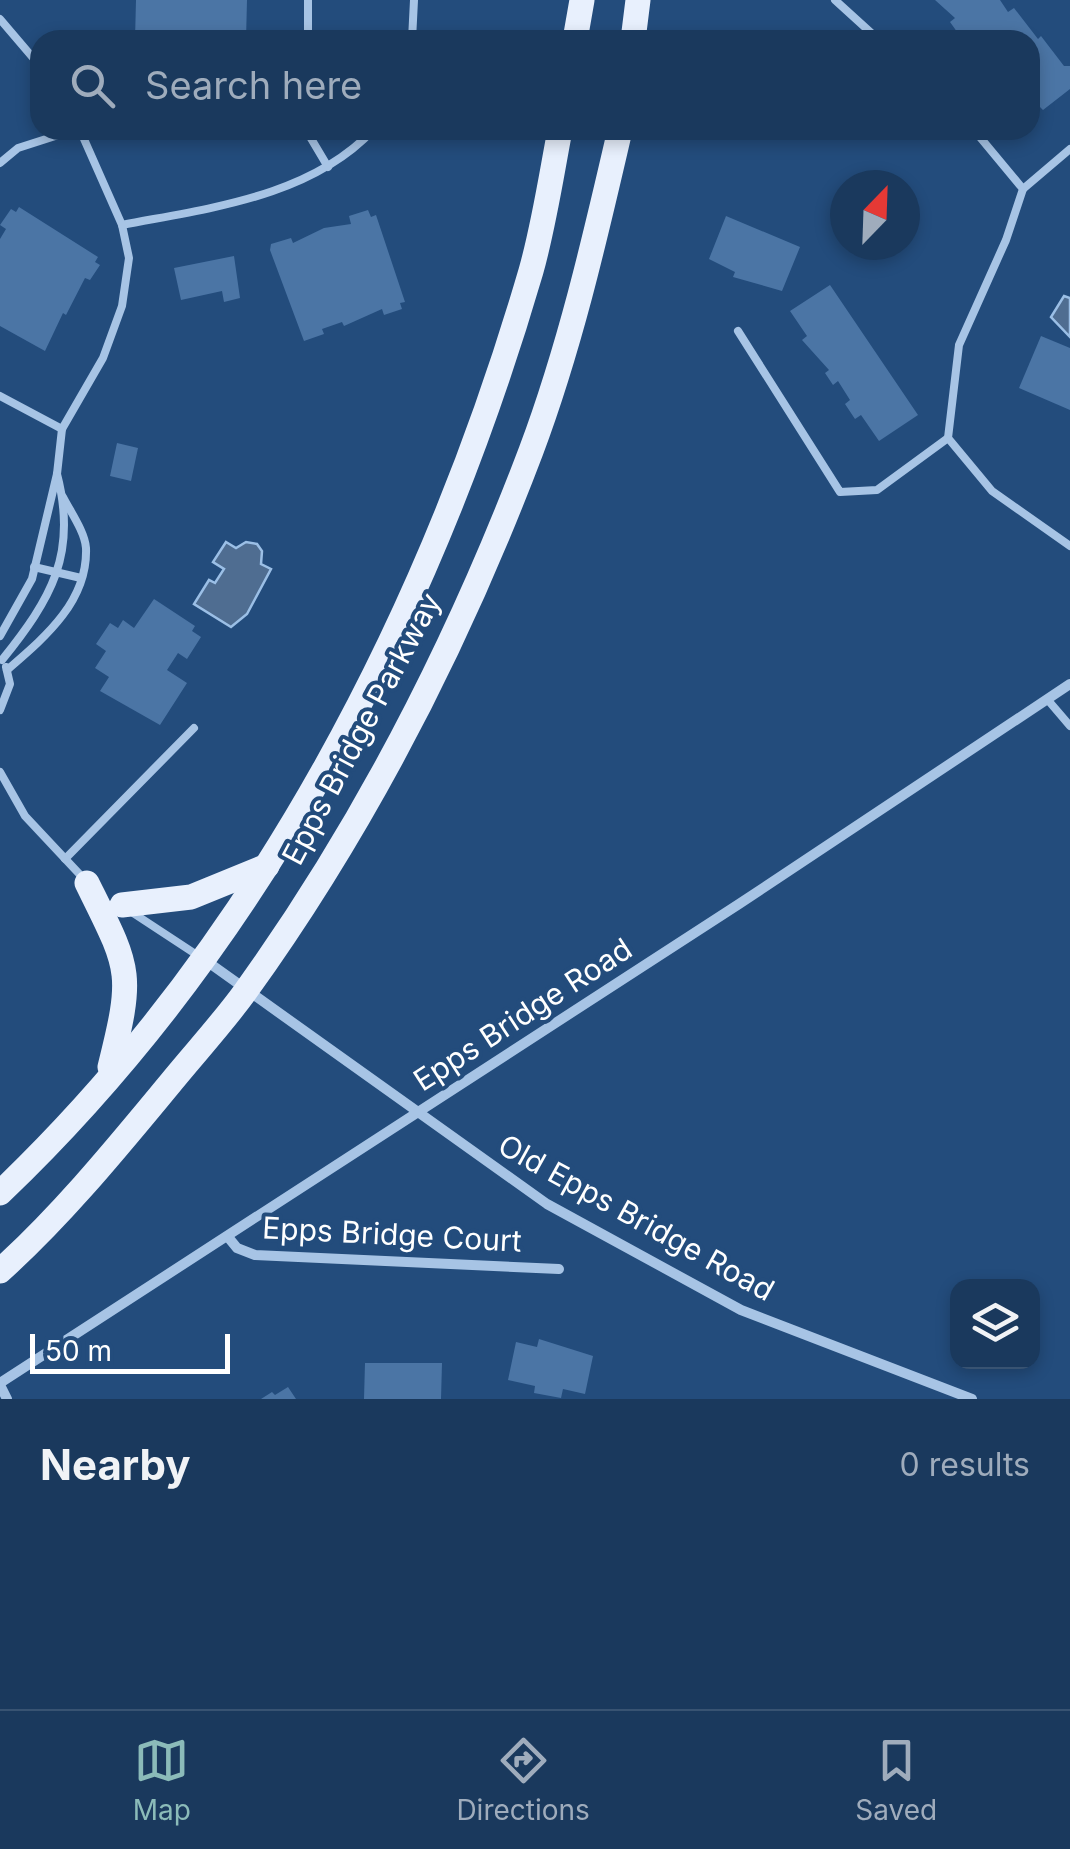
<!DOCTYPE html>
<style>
:root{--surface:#1a395d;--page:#274466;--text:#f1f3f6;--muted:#9facbc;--line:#385372;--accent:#8bbbb9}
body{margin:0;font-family:Inter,sans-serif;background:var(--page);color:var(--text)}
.controls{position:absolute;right:30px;bottom:30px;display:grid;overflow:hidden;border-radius:20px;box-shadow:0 5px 15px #0003}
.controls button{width:90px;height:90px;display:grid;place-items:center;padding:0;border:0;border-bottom:2px solid var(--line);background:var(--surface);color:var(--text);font:50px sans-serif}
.compass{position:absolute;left:830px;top:170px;width:90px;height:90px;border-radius:50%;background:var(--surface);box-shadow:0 5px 15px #0003;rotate:23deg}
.scale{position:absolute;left:30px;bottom:25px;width:200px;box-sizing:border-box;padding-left:10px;border:5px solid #fff;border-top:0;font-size:28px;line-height:35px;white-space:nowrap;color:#fff;-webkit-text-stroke:8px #234c7c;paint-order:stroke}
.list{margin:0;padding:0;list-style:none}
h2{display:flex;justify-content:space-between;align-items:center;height:130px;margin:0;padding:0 40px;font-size:42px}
h2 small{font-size:32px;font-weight:400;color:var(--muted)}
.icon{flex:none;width:55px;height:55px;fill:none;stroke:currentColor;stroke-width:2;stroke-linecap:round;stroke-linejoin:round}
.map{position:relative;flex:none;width:1070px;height:1399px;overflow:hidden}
.search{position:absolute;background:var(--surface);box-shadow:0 5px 15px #0003;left:30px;right:30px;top:30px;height:110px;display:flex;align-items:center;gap:25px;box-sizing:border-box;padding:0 35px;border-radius:30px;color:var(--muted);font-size:38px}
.sheet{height:310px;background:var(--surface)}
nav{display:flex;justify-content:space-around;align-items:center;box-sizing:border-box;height:140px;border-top:2px solid var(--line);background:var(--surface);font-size:28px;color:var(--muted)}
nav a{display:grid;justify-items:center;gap:5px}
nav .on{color:var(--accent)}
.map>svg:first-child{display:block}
.water{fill:#4f6d91;stroke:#9bbfe6;stroke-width:2.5}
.building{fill:#4b75a5}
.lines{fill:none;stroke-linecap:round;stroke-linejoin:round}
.service{stroke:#a7c4e5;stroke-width:8}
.minor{stroke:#a7c4e5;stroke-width:10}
.primary{stroke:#e8f0fd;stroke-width:25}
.labels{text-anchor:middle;stroke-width:8;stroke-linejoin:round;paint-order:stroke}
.street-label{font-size:30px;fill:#fff;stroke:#234c7c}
</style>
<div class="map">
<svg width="1070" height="1399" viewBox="0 0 1070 1399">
<rect width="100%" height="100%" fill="#234c7c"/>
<g class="water">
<path d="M 1064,296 L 1070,298 L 1070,337 L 1051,317 Z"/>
<path d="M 226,542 L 236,548 L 246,542 L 257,544 L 262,551 L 261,564 L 271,569 L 247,614 L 231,627 L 194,604 L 209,580 L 215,583 L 224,569 L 213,562 Z"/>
</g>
<g class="building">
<path d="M 136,0 L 247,0 L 246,40 L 135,40 Z"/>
<path d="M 935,0 L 1000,0 L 1008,12 L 1014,8 L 1038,39 L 1041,36 L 1064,66 L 1070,66 L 1070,89 L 1043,110 L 1030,97 L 1030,40 L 971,40 L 965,32 L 960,36 L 950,22 L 955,18 Z"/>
<path d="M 19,207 L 98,257 L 95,262 L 100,265 L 90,280 L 85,278 L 66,315 L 63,313 L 45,351 L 0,326 L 0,239 L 6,229 L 0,225 L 11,209 L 16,212 Z"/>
<path d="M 368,210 L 371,217 L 376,215 L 405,302 L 400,303 L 402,309 L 384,315 L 382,309 L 344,326 L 342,322 L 322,329 L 324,334 L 304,341 L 270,250 L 271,244 L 291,238 L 293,243 L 324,228 L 351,224 L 349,216 Z"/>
<path d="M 726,216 L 800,247 L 782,291 L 733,277 L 735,272 L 709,259 Z"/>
<path d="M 234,256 L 240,298 L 224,302 L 222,291 L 181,300 L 174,268 Z"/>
<path d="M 830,285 L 918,415 L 879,441 L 861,415 L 855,419 L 845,404 L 850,400 L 838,381 L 833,385 L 825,373 L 829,370 L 802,340 L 807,336 L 790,311 Z"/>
<path d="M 1041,336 L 1070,348 L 1070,410 L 1019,388 Z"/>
<path d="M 117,443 L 138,448 L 131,481 L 110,476 Z"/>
<path d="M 154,599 L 195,626 L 192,631 L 201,637 L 187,659 L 178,653 L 167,670 L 187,683 L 160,725 L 100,691 L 109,677 L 95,668 L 106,651 L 96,644 L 110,623 L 118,628 L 123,620 L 134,628 Z"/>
<path d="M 539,1339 L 593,1356 L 585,1394 L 563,1389 L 561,1398 L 534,1393 L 535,1386 L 508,1380 L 516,1342 L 537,1347 Z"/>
<path d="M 365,1363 L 442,1363 L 441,1399 L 364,1399 Z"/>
<path d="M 288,1387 L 296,1399 L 261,1399 L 272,1392 L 275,1395 Z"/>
</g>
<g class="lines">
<g class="service">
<path d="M 835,0 L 879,40"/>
<path d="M 0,19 L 40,66"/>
<path d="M 308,40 L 308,0"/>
<path d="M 412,40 L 414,0"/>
<path d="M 306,130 L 328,167"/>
<path d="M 974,130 L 1023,189 L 1006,240 L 959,345 L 948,438 L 992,491 L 1070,546"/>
<path d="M 0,163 L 18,148 L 74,130"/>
<path d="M 1023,189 L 1070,149"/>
<path d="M 122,225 C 209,208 310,197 373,130"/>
<path d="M 738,331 L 840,492 L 877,490 L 948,438"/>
<path d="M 0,396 L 62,429"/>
<path d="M 34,567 L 81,578"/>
<path d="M 0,636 L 32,579 L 57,474 L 62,429 L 103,358 L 122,306 L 129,258 L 122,225 L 80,130"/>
<path d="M 2,660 C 51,599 78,554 57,474"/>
<path d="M 7,670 C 44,638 88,602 86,548 C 85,532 70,511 63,497"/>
<path d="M 1047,699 L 1070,726"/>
<path d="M 0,710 L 10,684 L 6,667"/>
<path d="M 0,772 L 25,816 L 85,880"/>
<path d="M 65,859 L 194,728"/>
<path d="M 130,911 L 197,955"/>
</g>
<g class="minor">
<path d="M 205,960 L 547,1204 L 741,1310 L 972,1399"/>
<path d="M 228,1237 L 237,1248 L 255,1255 L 559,1269"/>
<path d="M 0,1383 L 739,904 L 1070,684"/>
<path d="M 0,1385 L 7,1399"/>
</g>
<g class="primary">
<path d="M 575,40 L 582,0"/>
<path d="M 633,40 L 638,0"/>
<path d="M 87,883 C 130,970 134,971 110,1067"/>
<path d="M 122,905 L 191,897 L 267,866"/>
<path d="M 0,1193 C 260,945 431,613 531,271 C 544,225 551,177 560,130"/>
<path d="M 0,1271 C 62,1215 115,1150 168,1086 C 193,1055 221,1025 245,992 C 364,827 459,641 531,451 C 570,347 595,238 620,130"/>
</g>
</g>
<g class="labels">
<g class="street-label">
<text transform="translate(362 729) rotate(-62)" y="10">Epps Bridge Parkway</text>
<text transform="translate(523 1015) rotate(-33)" y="10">Epps Bridge Road</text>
<text transform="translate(636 1218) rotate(29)" y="10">Old Epps Bridge Road</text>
<text transform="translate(392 1235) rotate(3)" y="10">Epps Bridge Court</text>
</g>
</g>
</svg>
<div class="controls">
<button><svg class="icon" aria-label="layers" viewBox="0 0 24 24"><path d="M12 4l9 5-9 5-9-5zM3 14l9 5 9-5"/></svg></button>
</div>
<svg class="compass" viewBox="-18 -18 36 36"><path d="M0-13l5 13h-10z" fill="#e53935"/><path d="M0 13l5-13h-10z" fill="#9facbc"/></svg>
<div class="scale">50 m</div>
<div class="search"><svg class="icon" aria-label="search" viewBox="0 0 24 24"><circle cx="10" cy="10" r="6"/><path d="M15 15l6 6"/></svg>Search here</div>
</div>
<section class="sheet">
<h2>Nearby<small>0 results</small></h2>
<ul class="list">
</ul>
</section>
<nav>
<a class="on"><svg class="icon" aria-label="map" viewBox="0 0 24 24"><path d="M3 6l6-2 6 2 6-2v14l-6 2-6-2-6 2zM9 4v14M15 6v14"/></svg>Map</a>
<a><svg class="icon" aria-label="directions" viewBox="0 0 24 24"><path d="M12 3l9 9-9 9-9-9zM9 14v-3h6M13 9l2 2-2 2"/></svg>Directions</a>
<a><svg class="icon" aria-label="saved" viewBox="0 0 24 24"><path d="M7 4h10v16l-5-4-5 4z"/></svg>Saved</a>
</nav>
